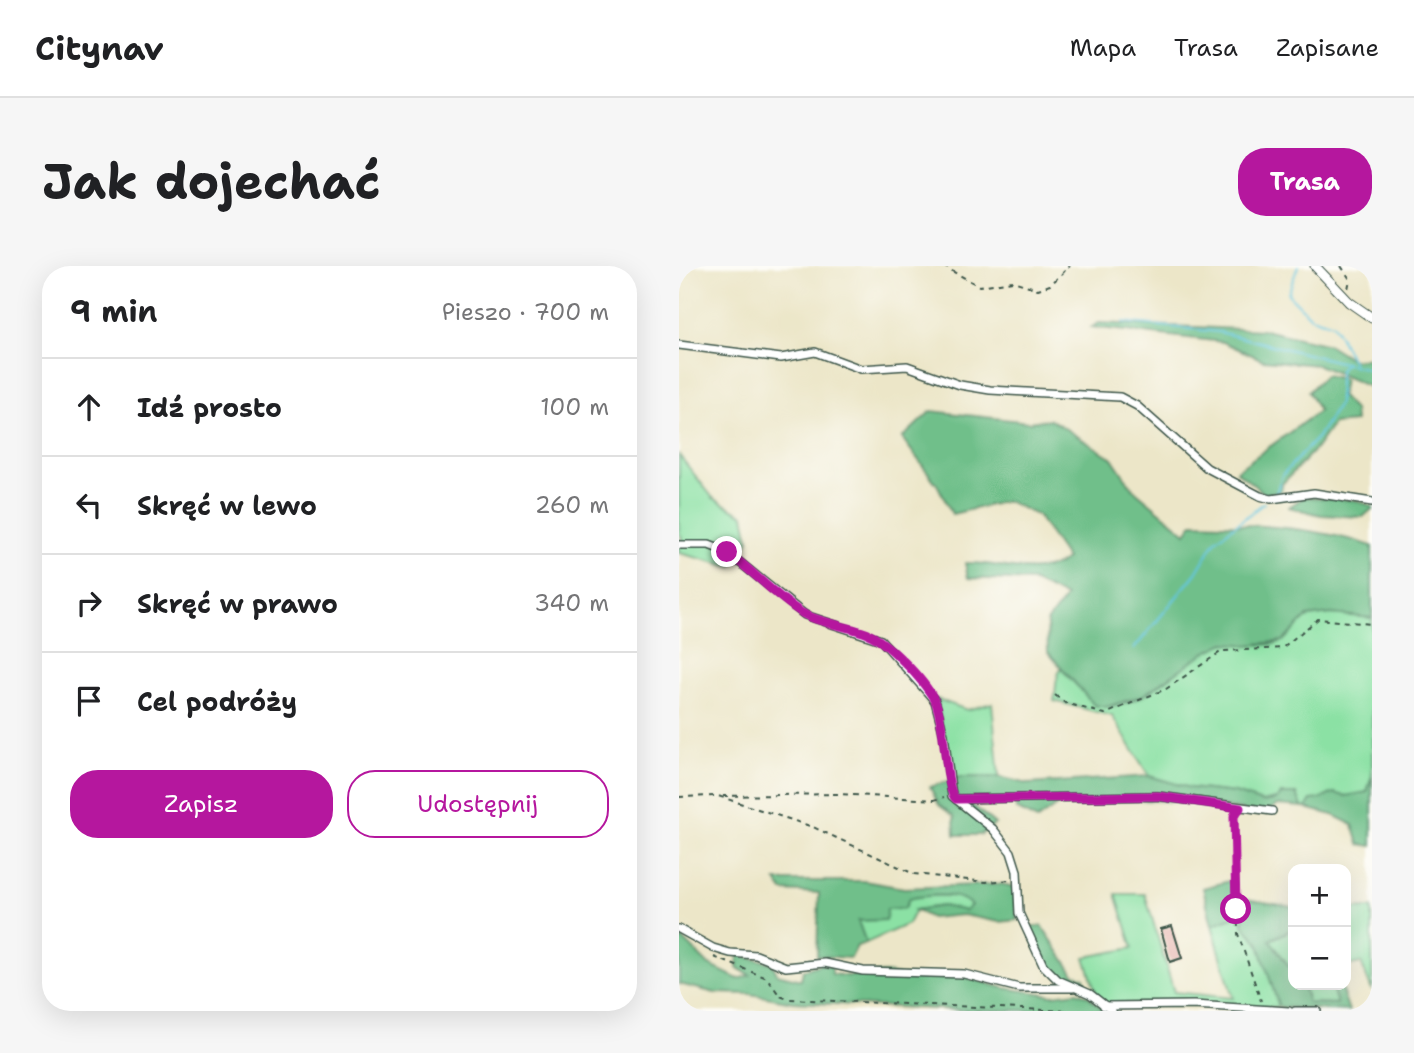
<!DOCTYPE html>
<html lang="pl">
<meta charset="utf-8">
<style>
:root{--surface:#fff;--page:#f6f6f6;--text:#202124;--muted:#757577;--line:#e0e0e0;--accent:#b5179e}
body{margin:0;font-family:"Shantell Sans",sans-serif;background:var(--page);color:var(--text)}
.controls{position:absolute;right:21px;bottom:21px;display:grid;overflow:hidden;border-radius:14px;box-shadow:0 7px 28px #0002}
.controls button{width:63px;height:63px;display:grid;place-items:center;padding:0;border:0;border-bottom:2px solid var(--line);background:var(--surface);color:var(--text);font:35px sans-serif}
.stop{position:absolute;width:21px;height:21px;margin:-16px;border:5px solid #b5179e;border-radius:50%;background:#fff}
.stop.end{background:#b5179e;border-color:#fff;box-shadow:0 2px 7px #0008}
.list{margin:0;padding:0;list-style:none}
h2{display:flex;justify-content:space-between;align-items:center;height:91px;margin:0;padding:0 28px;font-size:30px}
h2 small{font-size:23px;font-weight:400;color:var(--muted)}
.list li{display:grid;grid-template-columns:46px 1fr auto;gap:21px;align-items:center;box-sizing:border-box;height:98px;padding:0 28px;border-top:2px solid var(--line)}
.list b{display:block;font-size:26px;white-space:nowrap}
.list em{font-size:23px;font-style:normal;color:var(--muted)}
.actions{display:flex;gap:14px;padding:21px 28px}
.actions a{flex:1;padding:16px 0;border:2px solid var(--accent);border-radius:28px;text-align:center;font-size:24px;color:var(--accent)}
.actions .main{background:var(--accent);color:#fff}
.icon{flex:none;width:38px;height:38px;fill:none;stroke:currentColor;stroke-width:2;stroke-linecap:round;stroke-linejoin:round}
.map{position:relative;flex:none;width:693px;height:745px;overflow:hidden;border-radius:28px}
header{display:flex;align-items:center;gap:42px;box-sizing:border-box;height:98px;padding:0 35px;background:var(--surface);border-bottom:2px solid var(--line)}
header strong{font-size:33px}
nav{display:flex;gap:38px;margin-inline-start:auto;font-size:24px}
.intro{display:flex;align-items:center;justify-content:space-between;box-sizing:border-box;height:168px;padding:0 42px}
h1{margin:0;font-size:49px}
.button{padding:18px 32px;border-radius:28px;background:var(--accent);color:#fff;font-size:24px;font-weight:700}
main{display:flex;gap:42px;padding:0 42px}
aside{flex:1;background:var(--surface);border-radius:28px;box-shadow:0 7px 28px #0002}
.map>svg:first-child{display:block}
.green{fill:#8be1a4;stroke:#558f6c;stroke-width:2}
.forest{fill:#70bf8a;stroke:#487e5f;stroke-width:2}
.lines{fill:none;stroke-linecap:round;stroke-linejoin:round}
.stream{stroke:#63c7e1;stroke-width:2}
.building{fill:#de9d97}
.minor-casing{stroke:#3e564a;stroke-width:10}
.tertiary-casing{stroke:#3e564a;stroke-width:11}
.path{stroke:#3e564a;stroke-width:2;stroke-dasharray:5 5;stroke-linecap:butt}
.minor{stroke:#fff;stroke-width:7}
.tertiary{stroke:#fff;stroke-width:9}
.route{stroke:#b5179e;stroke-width:9}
</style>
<header>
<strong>Citynav</strong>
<nav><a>Mapa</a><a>Trasa</a><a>Zapisane</a></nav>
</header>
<div class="intro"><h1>Jak dojechać</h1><a class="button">Trasa</a></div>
<main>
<aside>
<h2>9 min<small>Pieszo · 700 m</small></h2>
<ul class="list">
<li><svg class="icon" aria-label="ahead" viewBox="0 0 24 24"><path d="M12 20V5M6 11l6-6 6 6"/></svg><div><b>Idź prosto</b></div><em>100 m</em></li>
<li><svg class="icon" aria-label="left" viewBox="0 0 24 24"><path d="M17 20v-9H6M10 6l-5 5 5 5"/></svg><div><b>Skręć w lewo</b></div><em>260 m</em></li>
<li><svg class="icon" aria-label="right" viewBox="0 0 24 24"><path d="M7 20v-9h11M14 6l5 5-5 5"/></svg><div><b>Skręć w prawo</b></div><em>340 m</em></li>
<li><svg class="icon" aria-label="arrive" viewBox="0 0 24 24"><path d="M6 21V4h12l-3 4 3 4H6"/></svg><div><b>Cel podróży</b></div></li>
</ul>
<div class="actions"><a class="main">Zapisz</a><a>Udostępnij</a></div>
</aside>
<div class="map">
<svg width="693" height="745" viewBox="0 0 693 745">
<rect width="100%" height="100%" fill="#fdfcf7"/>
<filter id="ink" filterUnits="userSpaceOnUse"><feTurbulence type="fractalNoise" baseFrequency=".0143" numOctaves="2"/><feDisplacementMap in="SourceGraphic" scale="14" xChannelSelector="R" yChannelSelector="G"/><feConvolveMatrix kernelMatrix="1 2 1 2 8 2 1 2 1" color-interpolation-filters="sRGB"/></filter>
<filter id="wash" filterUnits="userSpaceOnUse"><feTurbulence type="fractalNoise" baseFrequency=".00686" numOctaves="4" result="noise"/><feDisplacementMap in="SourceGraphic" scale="28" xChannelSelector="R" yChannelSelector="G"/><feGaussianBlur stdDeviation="1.57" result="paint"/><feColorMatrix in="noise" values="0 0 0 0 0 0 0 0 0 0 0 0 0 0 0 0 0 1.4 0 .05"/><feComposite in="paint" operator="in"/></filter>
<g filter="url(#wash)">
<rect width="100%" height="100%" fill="#ece6c8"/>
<g class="green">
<path d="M 0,189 L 34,232 L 65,249 L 70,274 L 53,301 L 0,287 L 0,275 L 4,274 L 0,266 Z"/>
<path d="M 652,348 L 693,352 L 693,510 L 688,526 C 677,531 666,531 655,527 L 642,534 L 632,534 L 627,542 L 623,541 L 618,528 L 583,536 L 556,527 L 511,522 L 470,510 L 433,450 L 375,435 C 378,423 375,413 382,402 C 392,416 405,424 415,439 C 469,449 498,392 544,378 C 561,373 585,384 603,375 C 609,373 612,363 617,359 C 627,349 639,350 652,348 Z"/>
<path d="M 258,433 L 288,444 L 313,437 L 320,511 L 272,514 Z"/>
<path d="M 242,628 C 257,633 285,624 292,641 L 287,645 L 264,640 L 236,644 L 229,658 L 187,677 L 179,655 L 202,652 L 208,643 Z"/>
<path d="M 437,628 L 466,628 L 495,726 L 554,732 L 533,659 L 554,651 L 555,633 L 567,633 L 564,659 L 579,676 L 600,741 L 424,737 L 418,730 L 406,691 L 454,682 Z"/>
<path d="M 693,642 L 693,725 L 682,697 L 667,700 L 667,643 Z"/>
<path d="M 614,663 L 614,706 L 591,674 Z"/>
<path d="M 624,719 L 652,719 L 659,738 L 629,737 Z"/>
</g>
<g class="forest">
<path d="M 420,57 L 585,64 L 650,79 L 674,94 L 693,92 L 693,122 L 639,99 L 584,94 L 544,76 L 413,61 Z"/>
<path d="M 646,109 L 665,113 L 662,130 L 675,144 L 676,156 L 654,158 L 637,182 L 603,218 L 602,225 L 586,228 L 557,205 L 640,145 L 629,126 Z"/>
<path d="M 252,145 L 350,156 L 371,153 L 433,192 L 454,223 L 507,267 L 514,257 C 574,259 636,260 693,280 L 693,352 L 652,348 L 628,351 L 604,375 L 569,379 L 546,377 L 525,387 L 463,430 L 427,441 L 415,439 L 369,386 L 368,356 L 387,331 L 353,315 L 289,312 L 286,297 C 321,295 357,315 388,293 L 358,249 L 328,235 L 273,248 L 259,220 L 223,172 Z"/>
<path d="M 625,231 L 676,234 L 693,240 L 693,243 L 684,251 L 642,249 L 610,241 Z"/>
<path d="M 470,510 L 511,522 L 556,527 L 583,536 L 597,534 L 602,528 L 618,528 L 623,541 L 598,539 L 585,548 L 527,538 L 470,534 L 383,536 L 358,554 L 337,543 L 336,535 L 290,536 L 316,558 L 301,569 L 276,569 L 275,550 L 260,539 L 251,521 L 281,511 L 320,511 L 349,518 Z"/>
<path d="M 693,510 L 693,580 L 680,578 L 674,559 L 654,549 L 627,542 L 632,534 L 642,533 L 654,527 L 666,530 L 688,526 Z"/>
<path d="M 554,614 L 554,651 L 533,659 L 524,622 Z"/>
<path d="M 97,615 L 185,615 L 225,622 L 323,618 L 336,621 L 338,654 L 320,656 L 284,649 L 252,652 L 236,644 L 264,640 L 287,645 L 292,639 C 278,624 247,631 230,632 L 226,642 L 208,643 L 207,654 L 179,655 L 187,677 L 178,680 L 172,692 L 138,690 L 140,627 L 104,625 Z"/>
<path d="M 567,633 L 614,641 L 614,663 L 591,674 L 614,706 L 614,719 L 624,719 L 629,737 L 658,738 L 652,719 L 661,719 L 670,745 L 600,741 L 579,676 L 564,659 Z"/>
<path d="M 349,660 L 363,660 L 395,708 L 405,712 L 409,723 L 373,704 Z"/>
<path d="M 4,673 L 30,699 L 59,713 L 71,709 L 58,702 L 59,689 L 93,697 L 98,708 L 122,714 L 124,704 L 142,698 L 153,701 L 153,708 L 170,710 L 206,707 L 241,712 L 275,708 L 325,722 L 374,729 L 398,726 L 409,730 L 426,745 L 283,744 L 114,736 L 71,728 L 36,727 L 0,718 L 0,675 Z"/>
</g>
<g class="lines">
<g class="stream">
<path d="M 619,0 L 609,28 L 632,51 L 654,58 L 674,97"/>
<path d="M 444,56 L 540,66 L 693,104"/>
<path d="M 597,228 L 603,209 L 639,171 L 660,137 L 660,104 L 667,96"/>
<path d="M 455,383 L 517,307 L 537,274 L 585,237"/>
</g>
</g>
<g id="blocks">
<path class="building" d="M 493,660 L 503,692 L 491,696 L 482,663 Z"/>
</g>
</g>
<g filter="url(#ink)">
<use href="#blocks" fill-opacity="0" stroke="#3e564a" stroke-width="2"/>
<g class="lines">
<g class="minor-casing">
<g id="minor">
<path d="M 0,79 L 102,92 L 136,86 L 182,103 L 228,100 L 281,119 L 311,124 L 441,131 L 458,140 L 528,202 L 581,230 L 592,233 L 635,227 L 693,236"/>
<path d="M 0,279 L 30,279 L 48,286 L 126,349 L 202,374 L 256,435 L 265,469 L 273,530 L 314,563 L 332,586 L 338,605 L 340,647 L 364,699 L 379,714 L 411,728 L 433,745"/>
<path d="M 277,533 L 479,530 L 593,545"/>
<path d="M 0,663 L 34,682 L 51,687 L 77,689 L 107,701 L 146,697 L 184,705 L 285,708 L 340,722 L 394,722"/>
<path d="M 425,740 L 515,739 L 610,745"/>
<path d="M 616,745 L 638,745"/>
</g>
</g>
<g class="tertiary-casing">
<path id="tertiary" d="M 636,0 L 670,36 L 693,52"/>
</g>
<g class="path">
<path d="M 264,0 L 300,20 L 334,15 L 359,23 L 371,19 L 391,0"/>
<path d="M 662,0 L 671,13 L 669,23"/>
<path d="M 376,429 L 386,437 L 426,448 L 487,423 L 543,385 L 603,382 L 639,353 L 693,358"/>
<path d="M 44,530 L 159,528 L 255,534 L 265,531"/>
<path d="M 0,531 L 39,530 L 134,561 L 235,608 L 307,616 L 332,614"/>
<path d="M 557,546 L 559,668 L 582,735"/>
<path d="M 35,691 L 88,712 L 101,730 L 109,733 L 390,745"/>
</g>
<use href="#minor" class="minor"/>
<use href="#tertiary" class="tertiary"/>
</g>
</g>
<g class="lines" filter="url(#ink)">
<path class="route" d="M 48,286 C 74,305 96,330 123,347 C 140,357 165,359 184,366 C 207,373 245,414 256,435 C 267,457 265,523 277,533 L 478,530 L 561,542 L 555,550 L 557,643"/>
</g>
</svg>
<div class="controls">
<button>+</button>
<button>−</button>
</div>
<div class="stop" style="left:557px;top:643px"></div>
<div class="stop end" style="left:48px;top:286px"></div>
</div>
</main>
